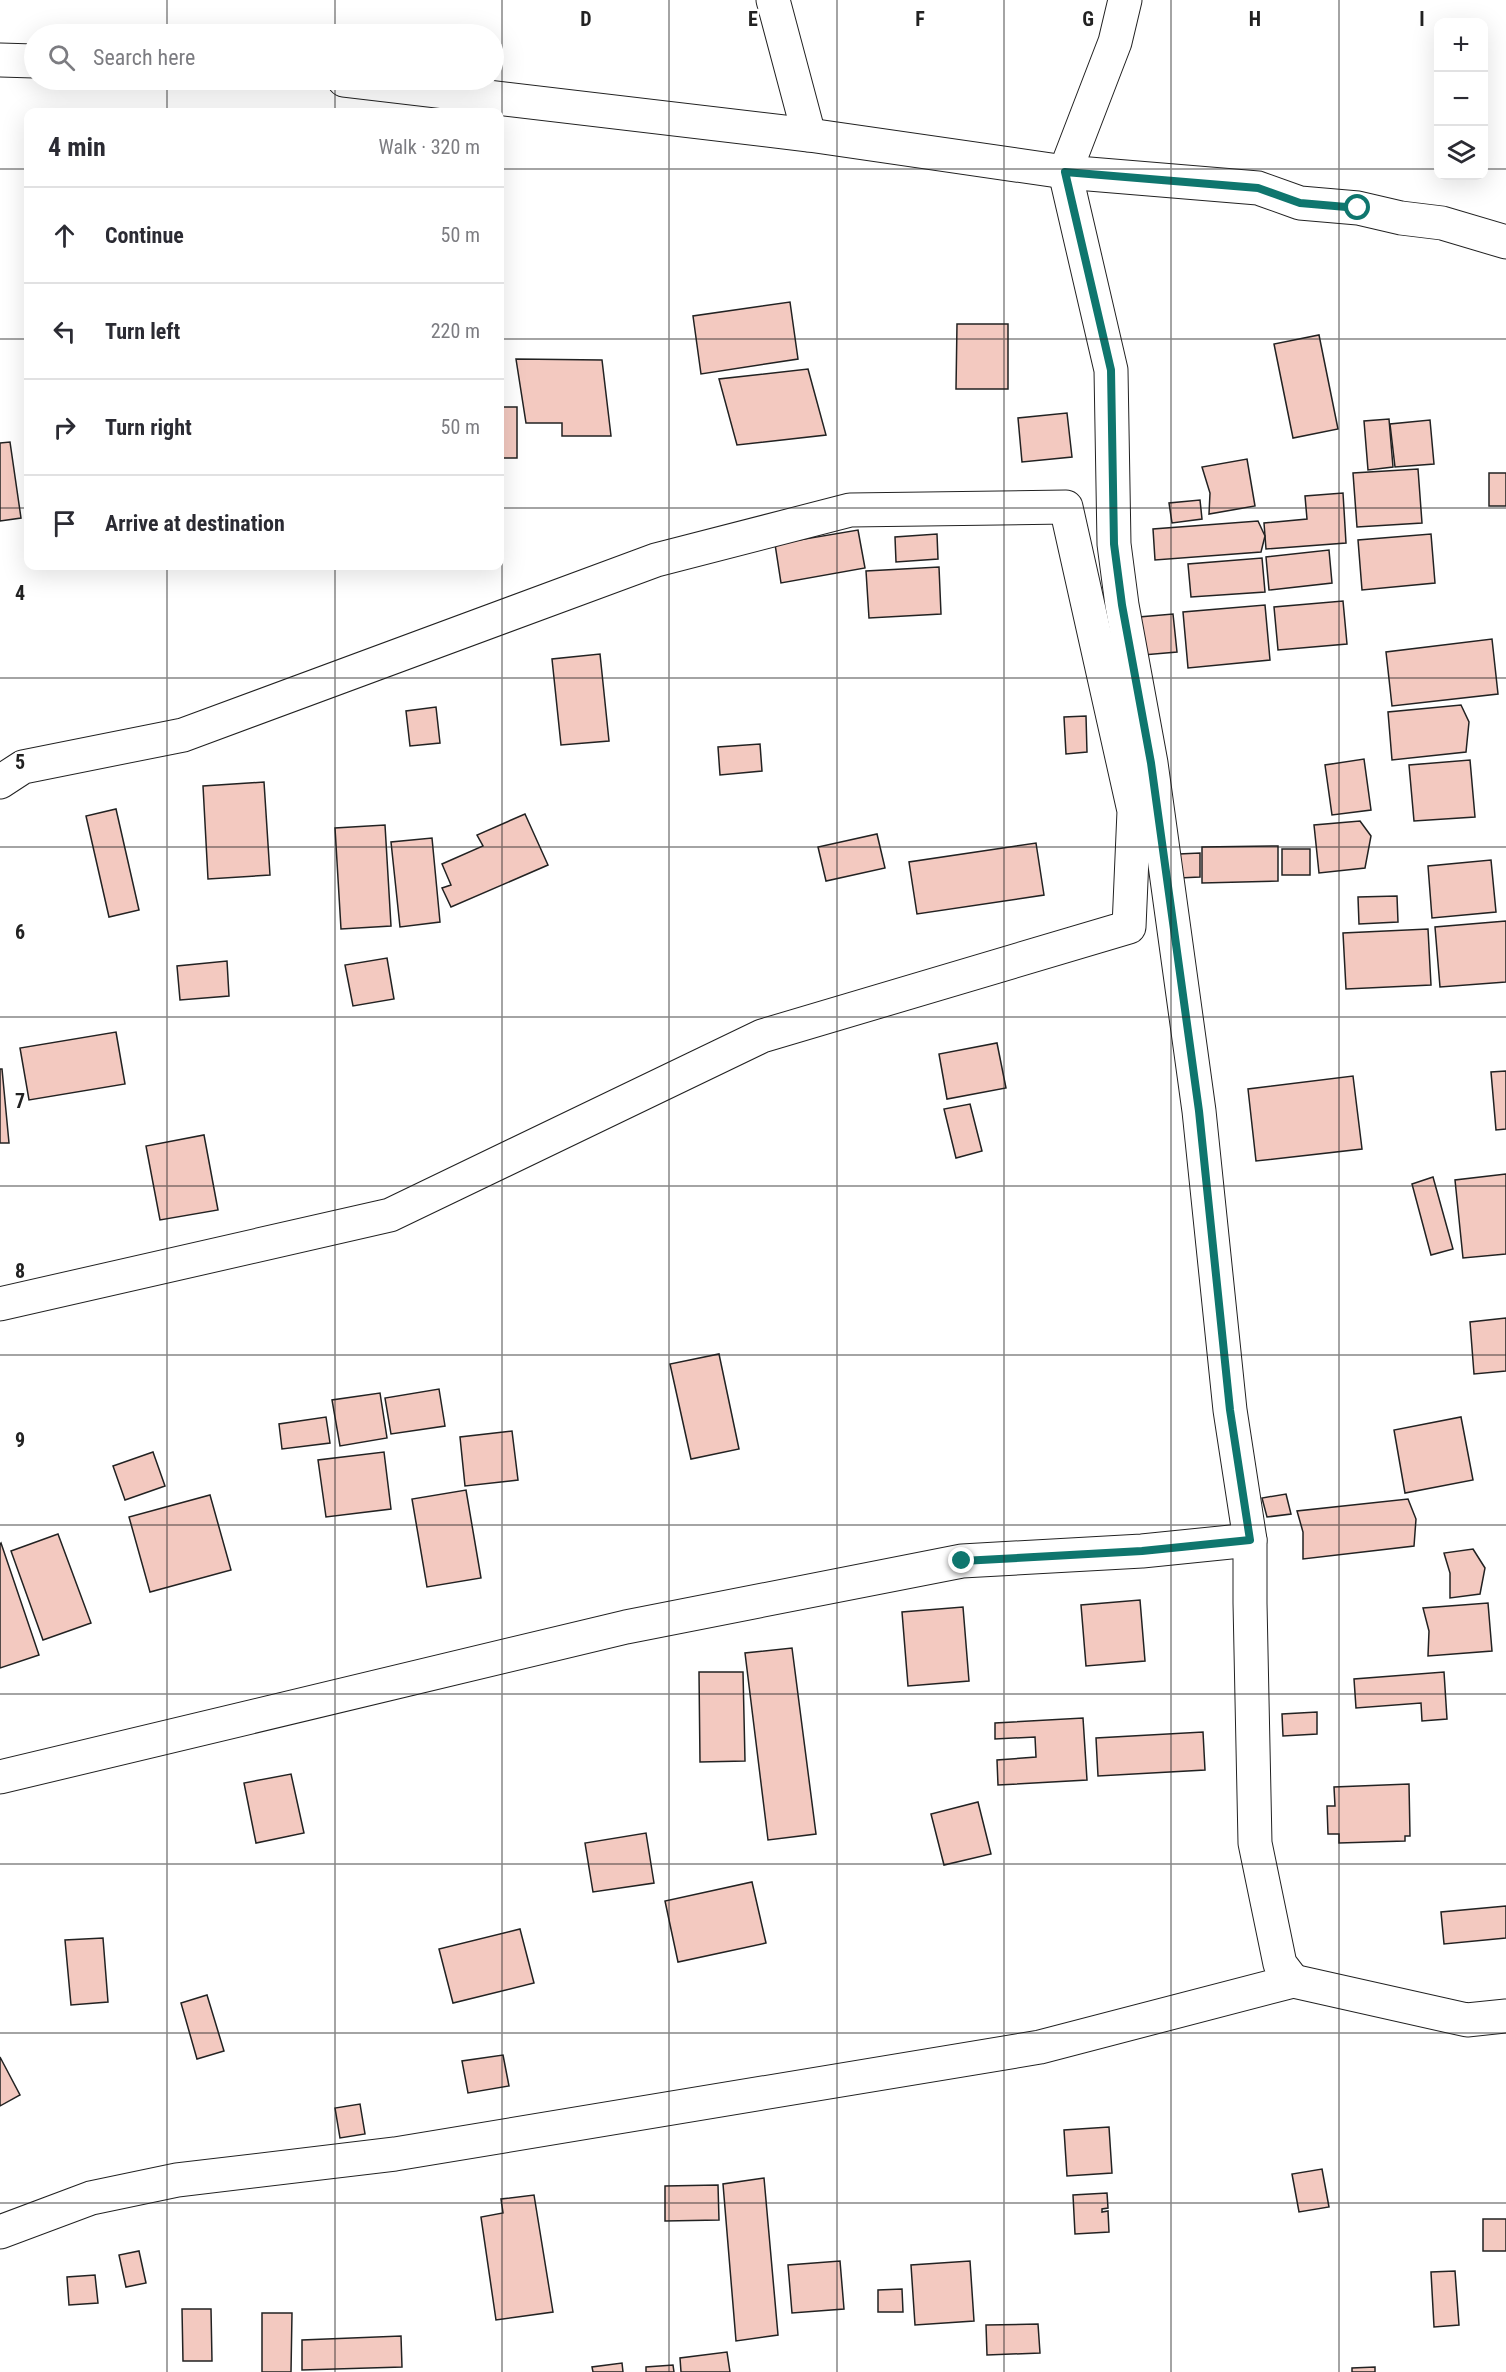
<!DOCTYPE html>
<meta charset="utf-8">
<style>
:root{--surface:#fff;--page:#f7f7f7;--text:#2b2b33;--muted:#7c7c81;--line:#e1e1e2}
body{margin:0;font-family:"Roboto Condensed",sans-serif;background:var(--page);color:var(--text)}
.controls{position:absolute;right:18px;top:18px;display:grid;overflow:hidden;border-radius:12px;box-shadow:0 6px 24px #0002}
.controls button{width:54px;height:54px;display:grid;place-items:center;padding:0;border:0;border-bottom:2px solid var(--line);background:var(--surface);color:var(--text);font:30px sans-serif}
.stop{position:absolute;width:18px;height:18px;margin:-14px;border:4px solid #0f766e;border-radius:50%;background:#fff}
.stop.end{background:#0f766e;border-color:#fff;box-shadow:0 2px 6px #0008}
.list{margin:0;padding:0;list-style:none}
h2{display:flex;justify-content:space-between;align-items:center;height:78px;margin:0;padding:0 24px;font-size:26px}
h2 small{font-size:20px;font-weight:400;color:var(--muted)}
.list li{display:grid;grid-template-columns:39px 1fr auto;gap:18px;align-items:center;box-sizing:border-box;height:96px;padding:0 24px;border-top:2px solid var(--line)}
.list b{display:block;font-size:22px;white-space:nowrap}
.list em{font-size:20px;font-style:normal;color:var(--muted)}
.icon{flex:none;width:33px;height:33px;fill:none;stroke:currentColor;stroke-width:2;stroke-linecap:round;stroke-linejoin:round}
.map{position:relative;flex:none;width:1506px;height:2372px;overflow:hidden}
.search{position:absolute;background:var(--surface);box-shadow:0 6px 24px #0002;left:24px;top:24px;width:480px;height:66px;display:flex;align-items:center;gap:15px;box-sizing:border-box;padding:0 21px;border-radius:33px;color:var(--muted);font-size:22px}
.panel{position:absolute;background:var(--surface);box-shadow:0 6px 24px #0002;left:24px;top:108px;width:480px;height:462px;border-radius:12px}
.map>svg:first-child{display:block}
.building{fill:#f3c9c0;stroke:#222;stroke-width:1.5}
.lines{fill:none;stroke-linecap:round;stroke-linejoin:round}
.minor-casing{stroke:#222;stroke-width:35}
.minor{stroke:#fff;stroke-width:33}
.route{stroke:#0f766e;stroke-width:8}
.grid{fill:none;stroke:#222;stroke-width:1.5;stroke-opacity:0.55}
.grid-label{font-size:20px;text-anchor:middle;font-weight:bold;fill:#222;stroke:#fff;stroke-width:4.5;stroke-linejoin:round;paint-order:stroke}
</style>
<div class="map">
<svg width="1506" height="2372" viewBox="0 0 1506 2372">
<rect width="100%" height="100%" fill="#fff"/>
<g class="building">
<path d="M 790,302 L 798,359 L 701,374 L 693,316 Z"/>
<path d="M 957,324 L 1008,324 L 1008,389 L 956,389 Z"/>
<path d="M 1319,335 L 1338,429 L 1293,438 L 1274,344 Z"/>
<path d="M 516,359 L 602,360 L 611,436 L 562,436 L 562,423 L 526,423 Z"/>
<path d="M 808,369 L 826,435 L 737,445 L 719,379 Z"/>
<rect x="500" y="407" width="17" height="51"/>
<path d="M 1067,413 L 1072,457 L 1022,462 L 1018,418 Z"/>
<path d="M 1389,419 L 1393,467 L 1368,470 L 1364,421 Z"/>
<path d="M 1430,420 L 1434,464 L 1395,467 L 1390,424 Z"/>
<path d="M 10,442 L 21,518 L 0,521 L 0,443 Z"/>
<path d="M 1247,459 L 1255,506 L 1209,514 L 1210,493 L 1202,467 Z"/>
<path d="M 1418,469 L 1422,523 L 1357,527 L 1353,473 Z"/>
<rect x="1489" y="473" width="17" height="33"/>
<path d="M 1343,493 L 1346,543 L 1266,549 L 1264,523 L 1307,519 L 1305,496 Z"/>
<path d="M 1200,500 L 1202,519 L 1172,523 L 1169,503 Z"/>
<path d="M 1258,521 L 1265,536 L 1261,552 L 1155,560 L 1153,529 Z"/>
<path d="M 858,530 L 865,568 L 781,583 L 775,544 Z"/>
<path d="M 937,534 L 938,559 L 896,562 L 895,537 Z"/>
<path d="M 1431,534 L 1435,583 L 1362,590 L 1358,540 Z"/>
<path d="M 1329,550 L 1332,583 L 1269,590 L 1266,557 Z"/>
<path d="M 1262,558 L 1265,592 L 1191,597 L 1188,564 Z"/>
<path d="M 939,567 L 941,614 L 869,618 L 866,571 Z"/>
<path d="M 1343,601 L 1347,644 L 1278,650 L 1274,607 Z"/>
<path d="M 1265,605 L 1270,660 L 1188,668 L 1183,612 Z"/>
<path d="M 1173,614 L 1177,652 L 1143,655 L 1139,617 Z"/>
<path d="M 1492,639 L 1498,694 L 1392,706 L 1386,652 Z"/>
<path d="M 600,654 L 609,741 L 561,745 L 552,659 Z"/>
<path d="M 1461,705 L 1469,722 L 1466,752 L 1392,760 L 1388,712 Z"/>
<path d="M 436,707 L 440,743 L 410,746 L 406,711 Z"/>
<path d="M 1086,716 L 1087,752 L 1066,754 L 1064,717 Z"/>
<path d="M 760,744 L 762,771 L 720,775 L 718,747 Z"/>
<path d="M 1364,759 L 1371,810 L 1332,815 L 1325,765 Z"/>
<path d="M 1470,760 L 1475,817 L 1414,821 L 1409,765 Z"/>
<path d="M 264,782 L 270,875 L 208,879 L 203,786 Z"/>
<path d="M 116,809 L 139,910 L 109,917 L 86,816 Z"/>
<path d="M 525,814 L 548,865 L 451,907 L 442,888 L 451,885 L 442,864 L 483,846 L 477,835 Z"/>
<path d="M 1360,821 L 1371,836 L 1365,868 L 1319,873 L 1314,825 Z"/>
<path d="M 385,825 L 391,926 L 341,929 L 335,828 Z"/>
<path d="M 877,834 L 885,868 L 826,881 L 818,847 Z"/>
<path d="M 432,838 L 440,922 L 400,927 L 391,842 Z"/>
<path d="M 1036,843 L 1044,895 L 917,914 L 909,862 Z"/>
<path d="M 1278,846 L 1278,881 L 1202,883 L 1202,847 Z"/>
<rect x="1282" y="849" width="28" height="26"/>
<path d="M 1200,853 L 1200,877 L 1179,878 L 1179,854 Z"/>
<path d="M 1491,860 L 1496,912 L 1432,918 L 1428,866 Z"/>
<path d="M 1397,896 L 1398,922 L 1359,924 L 1358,897 Z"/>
<path d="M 1506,921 L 1506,982 L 1440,987 L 1435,927 Z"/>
<path d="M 1428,929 L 1431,985 L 1346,989 L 1343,933 Z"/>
<path d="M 387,958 L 394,999 L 353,1006 L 345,965 Z"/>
<path d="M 227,961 L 229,996 L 180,1000 L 177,966 Z"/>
<path d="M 116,1032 L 125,1084 L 29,1100 L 20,1048 Z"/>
<path d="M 997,1043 L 1006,1088 L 947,1099 L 939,1054 Z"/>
<path d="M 0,1069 L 2,1069 L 9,1143 L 0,1143 Z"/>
<path d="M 1506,1071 L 1506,1129 L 1496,1130 L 1491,1072 Z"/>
<path d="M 1353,1076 L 1362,1149 L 1256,1161 L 1248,1089 Z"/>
<path d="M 970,1104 L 982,1151 L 956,1158 L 944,1109 Z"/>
<path d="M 204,1135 L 218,1210 L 160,1220 L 146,1146 Z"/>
<path d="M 1506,1174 L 1506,1254 L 1463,1258 L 1455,1180 Z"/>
<path d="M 1433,1177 L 1453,1249 L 1431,1255 L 1412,1184 Z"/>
<path d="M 1506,1318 L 1506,1371 L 1474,1374 L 1470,1322 Z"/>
<path d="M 719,1354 L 739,1449 L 691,1459 L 670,1364 Z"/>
<path d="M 439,1389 L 445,1426 L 391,1434 L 385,1398 Z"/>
<path d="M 380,1393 L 387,1438 L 340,1446 L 332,1400 Z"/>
<path d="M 326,1417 L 330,1443 L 282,1449 L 279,1424 Z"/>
<path d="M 1461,1417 L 1473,1480 L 1405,1493 L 1394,1430 Z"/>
<path d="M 512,1431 L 518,1480 L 465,1486 L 460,1437 Z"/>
<path d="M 153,1452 L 165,1486 L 125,1500 L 113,1466 Z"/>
<path d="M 384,1452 L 391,1509 L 326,1517 L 318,1460 Z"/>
<path d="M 466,1490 L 481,1578 L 427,1587 L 412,1499 Z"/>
<path d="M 1286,1494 L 1291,1514 L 1267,1517 L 1262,1498 Z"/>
<path d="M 210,1495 L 231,1570 L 150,1592 L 129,1517 Z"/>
<path d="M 1408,1499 L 1416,1519 L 1414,1546 L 1303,1559 L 1303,1532 L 1297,1511 Z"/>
<path d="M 58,1534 L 91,1623 L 43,1640 L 11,1551 Z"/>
<path d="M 1,1543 L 39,1655 L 0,1668 L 0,1544 Z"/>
<path d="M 1473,1549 L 1485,1568 L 1480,1594 L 1450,1598 L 1450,1573 L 1444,1553 Z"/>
<path d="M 1140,1600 L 1145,1661 L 1086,1666 L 1081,1605 Z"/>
<path d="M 1488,1603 L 1492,1651 L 1428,1656 L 1429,1631 L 1423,1608 Z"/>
<path d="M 963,1607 L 969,1681 L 908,1686 L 902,1612 Z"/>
<path d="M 792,1648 L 816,1834 L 768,1840 L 745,1653 Z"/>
<path d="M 699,1672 L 743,1672 L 745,1761 L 700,1762 Z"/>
<path d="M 1444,1672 L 1447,1719 L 1422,1721 L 1421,1703 L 1356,1708 L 1354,1679 Z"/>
<path d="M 1317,1712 L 1317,1734 L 1283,1736 L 1282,1714 Z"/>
<path d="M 1083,1718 L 1087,1780 L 998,1785 L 997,1760 L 1036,1757 L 1035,1737 L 995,1739 L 995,1723 Z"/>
<path d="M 1203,1732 L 1205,1770 L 1098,1776 L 1096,1738 Z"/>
<path d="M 291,1774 L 304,1833 L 256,1843 L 244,1783 Z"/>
<path d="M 1409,1784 L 1410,1836 L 1405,1836 L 1405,1841 L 1339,1843 L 1339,1834 L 1328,1834 L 1327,1806 L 1335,1806 L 1334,1787 Z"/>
<path d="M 978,1802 L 991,1854 L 944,1865 L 931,1814 Z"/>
<path d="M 646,1833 L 654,1883 L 593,1892 L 585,1843 Z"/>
<path d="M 752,1882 L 766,1943 L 678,1962 L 665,1901 Z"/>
<path d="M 1506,1906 L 1506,1938 L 1444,1944 L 1441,1912 Z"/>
<path d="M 520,1929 L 534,1983 L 453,2003 L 439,1949 Z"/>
<path d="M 103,1938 L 108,2002 L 71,2005 L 65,1940 Z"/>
<path d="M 207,1995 L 224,2051 L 197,2059 L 181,2003 Z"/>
<path d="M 503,2055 L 509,2086 L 468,2093 L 462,2061 Z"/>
<path d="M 0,2057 L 20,2095 L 0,2106 Z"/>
<path d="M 360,2104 L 365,2134 L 340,2138 L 335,2108 Z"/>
<path d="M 1109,2127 L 1112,2173 L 1067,2176 L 1064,2130 Z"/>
<path d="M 1322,2169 L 1329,2207 L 1299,2212 L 1292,2174 Z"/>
<path d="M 764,2178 L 778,2335 L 736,2341 L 723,2184 Z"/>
<path d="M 718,2185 L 719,2220 L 665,2221 L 665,2186 Z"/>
<path d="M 1107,2193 L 1108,2208 L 1102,2209 L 1102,2212 L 1108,2211 L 1109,2232 L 1075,2234 L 1073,2195 Z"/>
<path d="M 534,2195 L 553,2312 L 496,2320 L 481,2217 L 503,2213 L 501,2199 Z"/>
<rect x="1483" y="2219" width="23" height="32"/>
<path d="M 139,2251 L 146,2283 L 126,2287 L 119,2255 Z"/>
<path d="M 840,2261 L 844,2309 L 792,2313 L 788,2265 Z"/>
<path d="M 970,2261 L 974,2321 L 915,2325 L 911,2265 Z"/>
<path d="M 1455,2271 L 1459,2325 L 1434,2327 L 1431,2272 Z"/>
<path d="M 95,2275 L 98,2303 L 69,2305 L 67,2277 Z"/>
<path d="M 902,2289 L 903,2312 L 878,2312 L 878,2290 Z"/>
<path d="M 182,2309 L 211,2309 L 212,2361 L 183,2361 Z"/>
<path d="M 262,2313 L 292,2313 L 291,2372 L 262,2372 Z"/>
<path d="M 1038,2324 L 1040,2353 L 987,2355 L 986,2325 Z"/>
<path d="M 401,2336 L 402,2367 L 302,2370 L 302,2340 Z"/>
<path d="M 727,2352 L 730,2372 L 681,2372 L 680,2358 Z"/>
<path d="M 622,2363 L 623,2372 L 593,2372 L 592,2367 Z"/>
<path d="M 673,2365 L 674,2372 L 646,2372 L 646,2367 Z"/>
<path d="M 1375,2367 L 1375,2372 L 1352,2372 L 1352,2368 Z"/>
</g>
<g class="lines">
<g class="minor-casing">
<g id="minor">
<path d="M 773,0 L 809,135"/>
<path d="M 1125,0 L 1115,42 L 1065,172 L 1111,370 L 1114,544 L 1122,605 L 1151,763 L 1199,1111 L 1230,1410 L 1250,1540 L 1250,1603 L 1255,1843 L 1280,1964 L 1293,1981"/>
<path d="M 0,60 L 34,61"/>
<path d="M 344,80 L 809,135 L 1065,172 L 1258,188 L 1300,203 L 1358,208 L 1401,218 L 1442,223 L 1506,242"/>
<path d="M 0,782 L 23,767 L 183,735 L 656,560 L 850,510 L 1066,507 L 1134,811 L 1129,927 L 762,1036 L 390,1215 L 0,1304"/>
<path d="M 0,1777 L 626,1627 L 962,1561 L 1142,1551 L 1250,1540"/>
<path d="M 0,2232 L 91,2198 L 177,2180 L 395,2154 L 1040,2047 L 1293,1981 L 1467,2020 L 1506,2016"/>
</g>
</g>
<use href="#minor" class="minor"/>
</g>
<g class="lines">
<path class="route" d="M 962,1561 L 1142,1551 L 1250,1540 L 1230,1410 L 1199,1111 L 1151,763 L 1122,605 L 1114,544 L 1111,370 L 1065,172 L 1258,188 L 1300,203 L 1358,208"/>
</g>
<path class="grid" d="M 167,0 L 167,34M 335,0 L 335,34M 502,0 L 502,2372M 669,0 L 669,2372M 837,0 L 837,2372M 1004,0 L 1004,2372M 1171,0 L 1171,2372M 1339,0 L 1339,2372M 167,80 L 167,112M 335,80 L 335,112M 0,169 L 28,169M 500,169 L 1438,169M 1484,169 L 1506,169M 0,339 L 28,339M 500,339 L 1506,339M 0,508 L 28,508M 500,508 L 1506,508M 167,566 L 167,2372M 335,566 L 335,2372M 0,678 L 1506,678M 0,847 L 1506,847M 0,1017 L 1506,1017M 0,1186 L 1506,1186M 0,1355 L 1506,1355M 0,1525 L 1506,1525M 0,1694 L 1506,1694M 0,1864 L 1506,1864M 0,2033 L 1506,2033M 0,2203 L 1506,2203"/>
<g class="grid-label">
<text x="586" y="26">D</text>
<text x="753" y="26">E</text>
<text x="920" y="26">F</text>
<text x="1088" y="26">G</text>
<text x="1255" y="26">H</text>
<text x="1422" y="26">I</text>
<text x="20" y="600">4</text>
<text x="20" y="769">5</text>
<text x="20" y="939">6</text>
<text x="20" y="1108">7</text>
<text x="20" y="1278">8</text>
<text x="20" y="1447">9</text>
</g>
</svg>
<div class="controls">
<button>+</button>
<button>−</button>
<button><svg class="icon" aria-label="layers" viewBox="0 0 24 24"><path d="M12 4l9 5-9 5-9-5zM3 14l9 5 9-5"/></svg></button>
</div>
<div class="stop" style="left:1358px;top:208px"></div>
<div class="stop end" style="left:962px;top:1561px"></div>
<div class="search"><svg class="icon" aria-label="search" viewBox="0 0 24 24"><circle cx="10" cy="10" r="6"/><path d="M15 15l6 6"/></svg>Search here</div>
<section class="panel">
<h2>4 min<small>Walk · 320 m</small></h2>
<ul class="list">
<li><svg class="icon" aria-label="ahead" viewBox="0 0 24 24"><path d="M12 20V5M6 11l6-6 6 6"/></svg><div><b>Continue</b></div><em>50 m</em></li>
<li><svg class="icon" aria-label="left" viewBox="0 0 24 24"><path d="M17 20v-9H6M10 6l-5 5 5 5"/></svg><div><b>Turn left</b></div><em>220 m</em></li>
<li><svg class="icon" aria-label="right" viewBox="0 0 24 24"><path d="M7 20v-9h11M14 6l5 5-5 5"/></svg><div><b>Turn right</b></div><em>50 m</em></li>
<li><svg class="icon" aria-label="arrive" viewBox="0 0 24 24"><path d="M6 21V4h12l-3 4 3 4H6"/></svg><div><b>Arrive at destination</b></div></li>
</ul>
</section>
</div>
